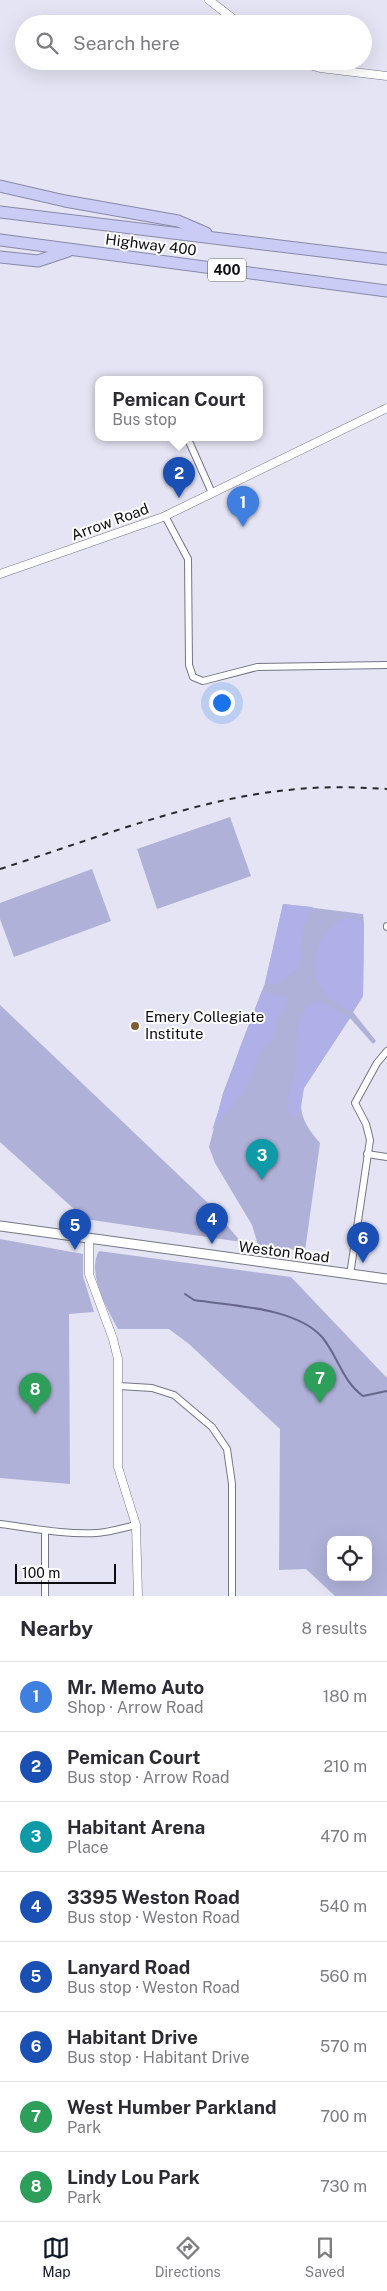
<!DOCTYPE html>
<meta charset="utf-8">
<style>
:root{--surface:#fff;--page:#f2f2f3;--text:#2b2b33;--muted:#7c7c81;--line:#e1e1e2;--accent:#111827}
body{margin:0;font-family:"Public Sans",sans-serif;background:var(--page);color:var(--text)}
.controls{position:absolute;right:15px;bottom:15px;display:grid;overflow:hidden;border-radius:10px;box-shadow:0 5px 20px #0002}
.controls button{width:45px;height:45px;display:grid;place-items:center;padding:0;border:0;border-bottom:1px solid var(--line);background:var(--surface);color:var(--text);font:25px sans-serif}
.scale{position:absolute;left:15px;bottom:12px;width:101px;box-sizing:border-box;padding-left:5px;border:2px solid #0c0c11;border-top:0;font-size:14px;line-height:18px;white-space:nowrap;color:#0c0c11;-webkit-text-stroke:4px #fff;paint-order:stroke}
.you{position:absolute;left:221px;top:702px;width:18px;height:18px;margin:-12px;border:4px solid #fff;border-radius:50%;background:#1a73e8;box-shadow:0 0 0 8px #1a73e833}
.badge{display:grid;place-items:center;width:32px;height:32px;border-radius:50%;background:var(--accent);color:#fff;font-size:16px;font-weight:700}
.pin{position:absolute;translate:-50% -41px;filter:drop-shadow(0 1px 2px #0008)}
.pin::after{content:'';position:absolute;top:26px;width:18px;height:15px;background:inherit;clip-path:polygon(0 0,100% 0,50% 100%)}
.popup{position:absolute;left:95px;top:376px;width:168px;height:65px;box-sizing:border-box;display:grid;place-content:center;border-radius:10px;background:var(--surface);filter:drop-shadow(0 1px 4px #0005);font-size:16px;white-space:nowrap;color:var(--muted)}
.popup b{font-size:19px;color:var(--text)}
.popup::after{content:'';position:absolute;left:50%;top:100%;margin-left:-10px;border:10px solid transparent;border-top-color:var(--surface)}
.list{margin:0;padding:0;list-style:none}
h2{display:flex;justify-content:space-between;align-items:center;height:65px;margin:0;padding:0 20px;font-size:21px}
h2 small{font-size:16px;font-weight:400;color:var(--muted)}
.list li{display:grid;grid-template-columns:32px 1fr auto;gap:15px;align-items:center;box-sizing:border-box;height:70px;padding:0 20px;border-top:1px solid var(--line)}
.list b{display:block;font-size:19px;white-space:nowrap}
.list p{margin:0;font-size:16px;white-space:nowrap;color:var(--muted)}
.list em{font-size:16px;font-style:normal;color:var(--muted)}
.icon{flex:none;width:28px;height:28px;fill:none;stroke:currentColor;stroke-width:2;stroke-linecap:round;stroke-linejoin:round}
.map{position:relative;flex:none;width:387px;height:1596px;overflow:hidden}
.search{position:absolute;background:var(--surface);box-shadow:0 5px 20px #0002;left:15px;right:15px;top:15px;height:55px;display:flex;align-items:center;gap:12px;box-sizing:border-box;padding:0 18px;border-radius:28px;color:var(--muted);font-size:19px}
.sheet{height:625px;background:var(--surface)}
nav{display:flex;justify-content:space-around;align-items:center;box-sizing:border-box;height:70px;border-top:1px solid var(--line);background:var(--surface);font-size:14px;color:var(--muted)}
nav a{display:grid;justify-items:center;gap:2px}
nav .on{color:var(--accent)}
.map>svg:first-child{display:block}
.green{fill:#b0b1d8;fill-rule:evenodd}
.forest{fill:#afb0e7}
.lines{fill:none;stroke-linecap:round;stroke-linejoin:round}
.stream{stroke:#66668c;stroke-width:2}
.minor-casing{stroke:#757684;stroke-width:8}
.tertiary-casing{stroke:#757684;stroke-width:9}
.secondary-casing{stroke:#757684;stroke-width:11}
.motorway-casing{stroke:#8889a6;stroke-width:13}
.minor{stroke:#fff;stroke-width:6}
.tertiary{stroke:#fff;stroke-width:8}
.secondary{stroke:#fff;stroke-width:9}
.motorway{stroke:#cbccf6;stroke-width:11}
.rail{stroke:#27272d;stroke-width:2;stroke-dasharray:6 6;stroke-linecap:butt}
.poi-dot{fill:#7c5d32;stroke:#fff;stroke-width:2}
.labels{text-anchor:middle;stroke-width:4;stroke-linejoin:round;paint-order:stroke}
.shield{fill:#fff;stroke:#555558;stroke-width:1}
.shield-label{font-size:14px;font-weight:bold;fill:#0c0c11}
.street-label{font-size:15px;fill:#0c0c11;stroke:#fff}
.poi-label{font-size:15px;fill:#0c0c11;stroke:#fff;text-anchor:start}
</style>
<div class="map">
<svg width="387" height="1596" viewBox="0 0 387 1596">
<rect width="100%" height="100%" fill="#e4e4f4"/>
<g class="green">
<path d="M 230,817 L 251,876 L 157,909 L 137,849 Z"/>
<path d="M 92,869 L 111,921 L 14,957 L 0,919 L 0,903 Z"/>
<path d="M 283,904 L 363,914 L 364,923 L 363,996 L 353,1012 L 376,1041 L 373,1044 L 350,1018 L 304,1088 C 296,1111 305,1126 320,1143 L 305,1251 L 258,1245 L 252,1225 L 215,1163 L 209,1147 L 223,1093 L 265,983 Z"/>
<path d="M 0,1005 L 209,1204 L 241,1242 L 85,1219 L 0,1142 Z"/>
<path d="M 0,1239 L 83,1254 L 83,1276 L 94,1312 L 69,1314 L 70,1484 L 0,1478 Z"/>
<path d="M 99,1251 L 291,1277 L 387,1378 L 387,1596 L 335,1596 L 306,1569 L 279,1570 L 280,1429 L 189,1344 L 169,1329 L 118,1329 C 108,1310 86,1272 99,1251 ZM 331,1540 L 368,1540 L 368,1577 L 331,1577 Z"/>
</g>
<g class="forest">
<path d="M 283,904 L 313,907 C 298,927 305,945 299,967 L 285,979 L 275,985 L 265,983 Z"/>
<path d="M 345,918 L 358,919 L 364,923 L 363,996 L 353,1012 C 340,1006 327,999 320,986 C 306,961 321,929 345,918 Z"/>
<path d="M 262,991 L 286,997 L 288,1001 L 277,1020 L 273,1039 C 254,1053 260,1061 250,1079 C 240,1099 226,1113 212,1130 L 240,1047 Z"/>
<path d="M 319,1001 L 350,1018 L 304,1088 L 300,1113 L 295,1119 L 286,1104 C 290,1092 294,1079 296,1066 C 298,1046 292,1007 319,1001 Z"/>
</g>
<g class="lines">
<path class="stream" d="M 185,1294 L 194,1300 C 232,1306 295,1307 322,1337 C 338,1356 342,1381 363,1396 L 387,1391"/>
<g class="minor-casing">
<g id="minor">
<path d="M 187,437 L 212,493"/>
<path d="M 165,516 L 188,559 L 189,665 L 193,677 L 203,681 L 257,667 L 387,665"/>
<path d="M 387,926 L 387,927"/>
<path d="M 367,1154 L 387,1157"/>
<path d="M 350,1275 L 370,1140 L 366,1124 L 355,1103 L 377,1063 L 387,1051"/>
<path d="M 119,1386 L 152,1388 L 174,1395 L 212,1427 L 227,1449 L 232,1484 L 232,1596"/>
<path d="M 0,1524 C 32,1528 65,1535 97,1533 C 110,1532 123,1528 136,1525"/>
<path d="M 45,1531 L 45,1596"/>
</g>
</g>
<g class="tertiary-casing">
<g id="tertiary">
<path d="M 209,0 L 240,24"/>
<path d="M 296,61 L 320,68 L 387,76"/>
<path d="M 0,574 L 163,517 L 387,408"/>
<path d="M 89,1239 L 89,1274 L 113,1339 L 118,1359 L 118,1467 L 136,1525 L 138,1596"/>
</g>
</g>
<g class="secondary-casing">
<path id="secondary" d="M 0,1226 L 387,1279"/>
</g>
<g class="motorway-casing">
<g id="motorway">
<path d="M 0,186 L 65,201 L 178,221 L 206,233"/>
<path d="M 0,212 L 387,259"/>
<path d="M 0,240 L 387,291"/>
<path d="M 0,257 L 38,261 L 68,251"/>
</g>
</g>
<use href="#minor" class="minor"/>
<use href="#tertiary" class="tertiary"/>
<use href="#secondary" class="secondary"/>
<use href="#motorway" class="motorway"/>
<path class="rail" d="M 0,869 C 91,840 194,799 288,790 C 321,786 354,787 387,789"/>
</g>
<circle class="poi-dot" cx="135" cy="1026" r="5"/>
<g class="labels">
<rect class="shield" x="208" y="258.5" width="38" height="23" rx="4"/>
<g class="shield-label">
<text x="227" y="275">400</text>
</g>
<g class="street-label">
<text transform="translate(151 245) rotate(7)" y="5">Highway 400</text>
<text transform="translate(110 522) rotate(-20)" y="5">Arrow Road</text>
<text transform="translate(284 1252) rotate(7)" y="5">Weston Road</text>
</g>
<g class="poi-label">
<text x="145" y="1022">Emery Collegiate<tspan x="145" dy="17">Institute</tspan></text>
</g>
</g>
</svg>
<div class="controls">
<button><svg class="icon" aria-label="locate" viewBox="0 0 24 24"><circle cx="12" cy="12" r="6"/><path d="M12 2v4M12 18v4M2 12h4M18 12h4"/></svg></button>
</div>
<div class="scale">100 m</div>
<div class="you"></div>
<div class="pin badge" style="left:243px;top:527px;background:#3f7fe0">1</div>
<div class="pin badge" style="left:179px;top:498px;background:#1a4fb4">2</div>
<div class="popup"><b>Pemican Court</b>Bus stop</div>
<div class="pin badge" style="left:262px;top:1180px;background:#0f9aa8">3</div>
<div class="pin badge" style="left:212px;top:1244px;background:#1a4fb4">4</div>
<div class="pin badge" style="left:75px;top:1250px;background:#1a4fb4">5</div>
<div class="pin badge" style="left:363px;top:1263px;background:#1a4fb4">6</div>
<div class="pin badge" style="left:320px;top:1403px;background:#2e9e5b">7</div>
<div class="pin badge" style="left:35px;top:1414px;background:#2e9e5b">8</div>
<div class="search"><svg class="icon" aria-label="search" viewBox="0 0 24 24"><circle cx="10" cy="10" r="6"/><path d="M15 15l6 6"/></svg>Search here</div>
</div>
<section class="sheet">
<h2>Nearby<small>8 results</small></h2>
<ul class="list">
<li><span class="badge" style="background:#3f7fe0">1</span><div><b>Mr. Memo Auto</b><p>Shop · Arrow Road</p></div><em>180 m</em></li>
<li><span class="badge" style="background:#1a4fb4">2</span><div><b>Pemican Court</b><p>Bus stop · Arrow Road</p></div><em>210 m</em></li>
<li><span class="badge" style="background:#0f9aa8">3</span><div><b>Habitant Arena</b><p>Place</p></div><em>470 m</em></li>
<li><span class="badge" style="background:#1a4fb4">4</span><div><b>3395 Weston Road</b><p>Bus stop · Weston Road</p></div><em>540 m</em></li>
<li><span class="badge" style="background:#1a4fb4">5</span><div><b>Lanyard Road</b><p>Bus stop · Weston Road</p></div><em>560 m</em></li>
<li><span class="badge" style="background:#1a4fb4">6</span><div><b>Habitant Drive</b><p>Bus stop · Habitant Drive</p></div><em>570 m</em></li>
<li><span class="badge" style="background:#2e9e5b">7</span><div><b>West Humber Parkland</b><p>Park</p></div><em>700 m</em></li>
<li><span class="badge" style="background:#2e9e5b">8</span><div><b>Lindy Lou Park</b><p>Park</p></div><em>730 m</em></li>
</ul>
</section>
<nav>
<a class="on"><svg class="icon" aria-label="map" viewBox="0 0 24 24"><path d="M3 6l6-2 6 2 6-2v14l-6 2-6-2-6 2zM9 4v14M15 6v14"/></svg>Map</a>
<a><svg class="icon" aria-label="directions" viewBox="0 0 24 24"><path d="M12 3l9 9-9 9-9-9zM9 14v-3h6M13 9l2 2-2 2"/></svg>Directions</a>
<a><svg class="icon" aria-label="saved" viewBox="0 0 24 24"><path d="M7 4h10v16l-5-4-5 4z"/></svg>Saved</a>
</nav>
